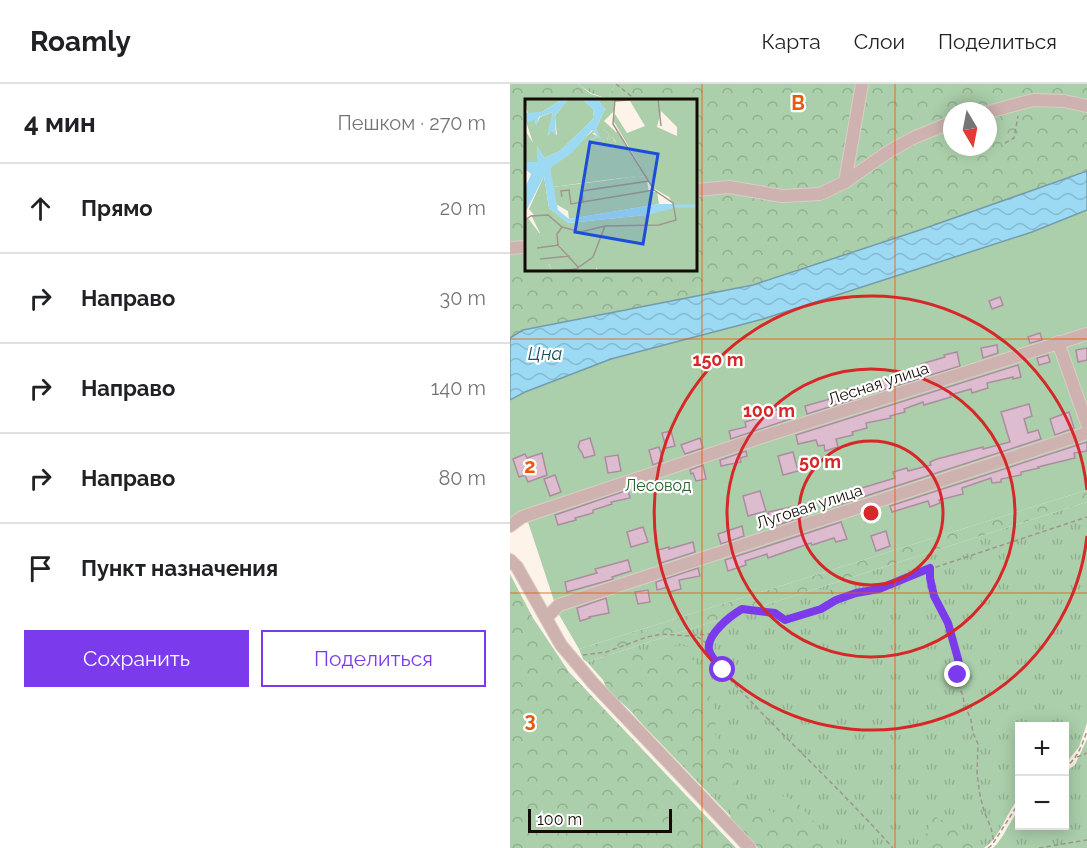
<!DOCTYPE html>
<html lang="ru">
<meta charset="utf-8">
<style>
:root{--surface:#fff;--page:#f2f2f2;--text:#202124;--muted:#757577;--line:#e0e0e0;--accent:#7c3aed}
body{margin:0;font-family:Raleway,sans-serif;background:var(--page);color:var(--text)}
.controls{position:absolute;right:18px;bottom:18px;display:grid;overflow:hidden;border-radius:0px;box-shadow:0 3px 15px #0003}
.controls button{width:54px;height:54px;display:grid;place-items:center;padding:0;border:0;border-bottom:2px solid var(--line);background:var(--surface);color:var(--text);font:30px sans-serif}
.compass{position:absolute;left:433px;top:18px;width:54px;height:54px;border-radius:50%;background:var(--surface);box-shadow:0 3px 15px #0003;rotate:170deg}
.scale{position:absolute;left:18px;bottom:15px;width:144px;box-sizing:border-box;padding-left:6px;border:3px solid #140b04;border-top:0;font-size:16px;line-height:21px;white-space:nowrap;color:#140b04;-webkit-text-stroke:4px #fff;paint-order:stroke}
.stop{position:absolute;width:18px;height:18px;margin:-14px;border:4px solid #7c3aed;border-radius:50%;background:#fff}
.stop.end{background:#7c3aed;border-color:#fff;box-shadow:0 2px 6px #0008}
.list{margin:0;padding:0;list-style:none}
h2{display:flex;justify-content:space-between;align-items:center;height:78px;margin:0;padding:0 24px;font-size:26px}
h2 small{font-size:20px;font-weight:400;color:var(--muted)}
.list li{display:grid;grid-template-columns:39px 1fr auto;gap:18px;align-items:center;box-sizing:border-box;height:90px;padding:0 24px;border-top:2px solid var(--line)}
.list b{display:block;font-size:22px;white-space:nowrap}
.list em{font-size:20px;font-style:normal;color:var(--muted)}
.actions{display:flex;gap:12px;padding:18px 24px}
.actions a{flex:1;padding:14px 0;border:2px solid var(--accent);border-radius:0px;text-align:center;font-size:21px;color:var(--accent)}
.actions .main{background:var(--accent);color:#fff}
.icon{flex:none;width:33px;height:33px;fill:none;stroke:currentColor;stroke-width:2;stroke-linecap:round;stroke-linejoin:round}
.map{position:relative;flex:none;width:577px;height:764px;overflow:hidden}
header{display:flex;align-items:center;gap:36px;box-sizing:border-box;height:84px;padding:0 30px;background:var(--surface);border-bottom:2px solid var(--line)}
header strong{font-size:28px}
nav{display:flex;gap:33px;margin-inline-start:auto;font-size:21px}
main{display:flex}
aside{flex:1;background:var(--surface)}
.map>svg:first-child{display:block}
.grass{fill:url(#grass-tufts)}
.forest{fill:url(#forest-crowns);fill-rule:evenodd}
.garden{fill:#abcfaa}
.water{fill:url(#water-waves);stroke:#739cac;stroke-width:1.5}
.building{fill:#ddbcd0;stroke:#ac8da0;stroke-width:1.5}
.lines{fill:none;stroke-linecap:round;stroke-linejoin:round}
.street-casing{stroke:#d9cec4;stroke-width:14}
.path{stroke:#9f958c;stroke-width:1.5;stroke-dasharray:4.5 3;stroke-linecap:butt}
.street{stroke:#ceb2af;stroke-width:12}
.route{stroke:#7c3aed;stroke-width:8}
.grid{fill:none;stroke:#e8590c;stroke-width:1.5;stroke-opacity:0.55}
.ring{fill:none;stroke:#d62828;stroke-width:3}
.labels{text-anchor:middle;stroke-width:4.5;stroke-linejoin:round;paint-order:stroke}
.street-label{font-size:16px;fill:#140b04;stroke:#fff}
.park-label{font-size:16px;fill:#2a622c;stroke:#fff}
.water-label{font-size:18px;font-style:italic;fill:#1e5063;stroke:#fff}
.inset-river{fill:none;stroke:#9cdaf4;stroke-width:3}
.inset-road{fill:none;stroke:#a0968d;stroke-width:1.5}
.view{fill:#1d4ed8;fill-opacity:0.15;stroke:#1d4ed8;stroke-width:3}
.inset-edge{fill:none;stroke:#140b04;stroke-width:3}
.grid-label{font-size:20px;text-anchor:middle;font-weight:bold;fill:#e8590c;stroke:#fff;stroke-width:4.5;stroke-linejoin:round;paint-order:stroke}
.centre{fill:#d62828;stroke:#fff;stroke-width:3}
.ring-label{font-size:18px;text-anchor:middle;font-weight:bold;fill:#d62828;stroke:#fff;stroke-width:4.5;stroke-linejoin:round;paint-order:stroke}
</style>
<header>
<strong>Roamly</strong>
<nav><a>Карта</a><a>Слои</a><a>Поделиться</a></nav>
</header>
<main>
<aside>
<h2>4 мин<small>Пешком · 270 m</small></h2>
<ul class="list">
<li><svg class="icon" aria-label="ahead" viewBox="0 0 24 24"><path d="M12 20V5M6 11l6-6 6 6"/></svg><div><b>Прямо</b></div><em>20 m</em></li>
<li><svg class="icon" aria-label="right" viewBox="0 0 24 24"><path d="M7 20v-9h11M14 6l5 5-5 5"/></svg><div><b>Направо</b></div><em>30 m</em></li>
<li><svg class="icon" aria-label="right" viewBox="0 0 24 24"><path d="M7 20v-9h11M14 6l5 5-5 5"/></svg><div><b>Направо</b></div><em>140 m</em></li>
<li><svg class="icon" aria-label="right" viewBox="0 0 24 24"><path d="M7 20v-9h11M14 6l5 5-5 5"/></svg><div><b>Направо</b></div><em>80 m</em></li>
<li><svg class="icon" aria-label="arrive" viewBox="0 0 24 24"><path d="M6 21V4h12l-3 4 3 4H6"/></svg><div><b>Пункт назначения</b></div></li>
</ul>
<div class="actions"><a class="main">Сохранить</a><a>Поделиться</a></div>
</aside>
<div class="map">
<svg width="577" height="764" viewBox="0 0 577 764">
<defs>
<pattern id="grass-tufts" width="24" height="20" patternUnits="userSpaceOnUse" patternTransform="scale(1.5)"><rect width="24" height="20" fill="#abcfaa"/><path d="M3 7l-1-3M5 7V3M7 7l1-3M15 17l-1-3M17 17v-4M19 17l1-3" fill="none" stroke="#92b091"/></pattern>
<pattern id="forest-crowns" width="20" height="18" patternUnits="userSpaceOnUse" patternTransform="scale(1.5)"><rect width="20" height="18" fill="#abcfaa"/><path d="M2 6a3 3 0 1 1 6 0M12 15a3 3 0 1 1 6 0" fill="none" stroke="#92b091"/></pattern>
<pattern id="water-waves" width="16" height="10" patternUnits="userSpaceOnUse" patternTransform="scale(1.5)"><rect width="16" height="10" fill="#9cdaf4"/><path d="M0 5q4-4 8 0t8 0" fill="none" stroke="#86bad0"/></pattern>
</defs>
<rect width="100%" height="100%" fill="#fef3e9"/>
<g class="grass">
<path d="M 68,0 L 105,0 L 98,15 L 81,9 Z"/>
<path d="M 577,418 L 577,639 L 569,663 L 555,680 L 554,642 L 509,642 L 509,714 C 496,729 490,754 474,764 L 251,764 L 133,641 L 77,578 Z"/>
<path d="M 577,655 L 577,764 L 483,764 C 494,754 499,738 509,726 L 509,742 L 554,742 L 555,688 L 565,681 Z"/>
</g>
<g class="forest">
<path d="M 0,0 L 68,0 L 81,10 L 98,15 L 105,0 L 577,0 L 577,87 L 410,146 L 243,201 L 13,246 L 0,254 ZM 16,16 L 186,16 L 186,186 L 16,186 ZM 442,27 L 478,27 L 478,63 L 442,63 Z"/>
<path d="M 577,406 L 577,418 L 77,578 L 73,575 L 69,565 Z"/>
<path d="M 0,490 L 23,534 L 59,588 L 226,764 L 0,764 Z"/>
<path d="M 152,562 L 179,562 L 193,596 L 206,626 L 205,650 L 221,670 L 229,691 L 222,702 L 205,706 L 182,682 L 133,637 L 97,606 L 88,582 L 106,575 Z"/>
<path d="M 274,711 L 289,720 L 319,756 L 329,760 L 331,764 L 248,764 L 220,737 L 221,722 L 233,713 L 266,730 Z"/>
<path d="M 422,731 L 431,736 L 447,736 C 451,746 454,752 464,756 L 468,764 L 418,764 L 414,751 L 419,748 L 418,737 Z"/>
</g>
<path class="garden" d="M 577,126 L 577,406 L 69,565 L 48,529 L 18,438 L 0,440 L 0,316 L 15,308 L 101,275 L 253,235 L 522,148 Z"/>
<path class="water" d="M 577,87 L 577,126 L 522,148 L 253,235 L 101,275 L 15,308 L 0,316 L 0,254 L 13,246 L 243,201 L 410,146 Z"/>
<g class="building">
<path d="M 490,213 L 493,221 L 482,225 L 479,217 Z"/>
<path d="M 530,249 L 532,256 L 520,259 L 518,253 Z"/>
<path d="M 487,261 L 488,269 L 473,274 L 471,264 Z"/>
<path d="M 577,264 L 577,276 L 568,278 L 566,266 Z"/>
<path d="M 447,268 L 450,282 L 369,307 L 348,312 L 348,314 L 297,330 L 295,322 L 338,310 L 337,305 L 398,291 L 397,289 L 412,286 L 411,280 L 435,273 L 434,271 Z"/>
<path d="M 538,271 L 540,278 L 529,281 L 527,274 Z"/>
<path d="M 508,281 L 511,293 L 503,295 L 503,293 L 477,299 L 478,304 L 462,309 L 461,305 L 440,311 L 441,313 L 414,321 L 413,318 L 394,325 L 395,328 L 380,332 L 381,334 L 356,339 L 357,344 L 342,348 L 343,351 L 326,355 L 328,363 L 315,367 L 314,361 L 308,362 L 306,356 L 288,360 L 286,351 Z"/>
<path d="M 519,320 L 522,332 L 514,335 L 518,349 L 528,346 L 531,355 L 325,422 L 322,413 L 385,394 L 383,388 L 397,384 L 398,387 L 421,381 L 420,378 L 427,375 L 473,363 L 473,365 L 500,358 L 491,328 Z"/>
<path d="M 280,322 L 283,334 L 221,355 L 219,347 L 236,343 L 235,338 L 257,332 L 256,329 Z"/>
<path d="M 559,328 L 564,344 L 545,351 L 540,335 Z"/>
<path d="M 161,347 L 165,362 L 156,364 L 152,349 Z"/>
<path d="M 80,354 L 85,371 L 74,374 L 72,369 L 68,363 L 70,357 Z"/>
<path d="M 190,354 L 193,364 L 175,370 L 171,361 Z"/>
<path d="M 577,358 L 577,367 L 564,369 L 565,374 L 528,383 L 529,384 L 511,388 L 511,391 L 491,395 L 491,398 L 482,399 L 481,394 L 452,404 L 453,410 L 429,416 L 430,419 L 420,423 L 418,417 L 382,428 L 380,422 Z"/>
<path d="M 149,363 L 153,377 L 143,381 L 139,366 Z"/>
<path d="M 236,367 L 237,372 L 230,374 L 231,378 L 211,382 L 210,376 Z"/>
<path d="M 283,368 L 288,387 L 273,391 L 268,372 Z"/>
<path d="M 32,369 L 37,391 L 18,398 L 15,391 L 9,393 L 3,375 L 15,370 L 17,374 Z"/>
<path d="M 108,371 L 111,387 L 98,389 L 95,373 Z"/>
<path d="M 193,381 L 196,395 L 186,397 L 183,389 L 181,390 L 180,386 Z"/>
<path d="M 45,391 L 51,408 L 40,412 L 34,395 Z"/>
<path d="M 118,406 L 120,414 L 101,418 L 102,420 L 83,426 L 83,429 L 65,434 L 66,436 L 48,441 L 45,431 Z"/>
<path d="M 250,407 L 256,427 L 238,432 L 233,412 Z"/>
<path d="M 295,420 L 297,431 L 262,443 L 258,428 Z"/>
<path d="M 362,428 L 365,435 L 356,438 L 354,430 Z"/>
<path d="M 331,438 L 337,455 L 326,458 L 324,454 L 302,461 L 301,459 L 258,474 L 257,470 L 235,477 L 236,481 L 218,487 L 215,476 Z"/>
<path d="M 232,442 L 234,452 L 211,460 L 208,450 Z"/>
<path d="M 133,443 L 138,458 L 121,463 L 117,448 Z"/>
<path d="M 376,447 L 380,462 L 366,467 L 361,452 Z"/>
<path d="M 183,458 L 185,468 L 151,479 L 148,466 L 159,463 L 159,465 Z"/>
<path d="M 118,476 L 121,487 L 102,493 L 103,495 L 100,496 L 57,508 L 55,498 L 87,489 L 85,485 Z"/>
<path d="M 188,484 L 190,492 L 169,496 L 171,505 L 159,508 L 158,503 L 147,506 L 146,498 Z"/>
<path d="M 138,506 L 140,518 L 128,520 L 125,508 Z"/>
<path d="M 96,514 L 99,529 L 79,533 L 80,534 L 70,537 L 67,524 Z"/>
</g>
<g class="lines">
<g class="street-casing">
<g id="street">
<path d="M 478,28 L 523,16 L 554,17 L 577,22"/>
<path d="M 335,98 L 378,68 L 403,54 L 442,38"/>
<path d="M 186,106 L 219,103 L 272,112 L 310,110 L 335,98 L 352,0"/>
<path d="M 0,164 L 16,163"/>
<path d="M 548,258 L 577,340"/>
<path d="M 0,442 L 12,433 L 261,350 L 577,250"/>
<path d="M 0,476 L 7,483 L 51,561 L 83,599 L 240,764"/>
<path d="M 36,534 L 49,521 L 577,349"/>
</g>
</g>
<g class="path">
<path d="M 106,0 L 126,16"/>
<path d="M 495,59 L 504,54 L 508,32"/>
<path d="M 420,485 L 420,494 L 424,512 L 438,539 L 449,582 L 448,598 L 449,604 L 453,611 L 454,619 L 461,636 L 463,649 L 468,660 L 467,690 L 470,711 L 474,727 L 481,744 L 484,758"/>
<path d="M 321,506 L 325,516"/>
<path d="M 187,553 C 193,555 196,559 199,564 L 201,553 L 205,548"/>
<path d="M 199,564 C 207,586 232,607 248,625 C 293,671 340,716 383,764"/>
<path d="M 73,571 L 96,568 L 137,553 L 152,550 L 177,552 L 199,550 L 206,547 L 232,526 L 265,529 L 275,535 L 311,525 L 326,517 L 346,509 L 369,505 L 420,485 L 577,433"/>
<path d="M 567,673 L 577,669"/>
<path d="M 554,684 C 567,676 572,661 577,647"/>
<path d="M 478,764 L 482,761 L 505,725 L 509,720"/>
<path d="M 529,764 L 577,756"/>
</g>
<use href="#street" class="street"/>
</g>
<g class="lines">
<path class="route" d="M 213,586 C 208,580 201,574 199,566 C 196,551 220,532 232,525 L 265,529 L 275,536 L 311,525 L 326,516 L 346,509 L 369,505 L 420,484 L 420,494 L 424,512 L 438,539 L 448,575 L 450,585 L 448,591"/>
</g>
<path class="grid" d="M 192,0 L 192,764M 385,0 L 385,764M 0,255 L 577,255M 0,509 L 577,509"/>
<g class="ring">
<circle cx="361" cy="429" r="72"/>
<circle cx="361" cy="429" r="144"/>
<path d="M577 452A217 217 0 1 1 577 406"/>
</g>
<g class="labels">
<g class="street-label">
<text transform="translate(368 299) rotate(-18)" y="6">Лесная улица</text>
<text transform="translate(299 422) rotate(-18)" y="6">Луговая улица</text>
</g>
<g class="park-label">
<text x="148" y="407">Лесовод</text>
</g>
<g class="water-label">
<text x="35" y="276">Цна</text>
</g>
</g>
<g transform="translate(15 15)">
<rect width="172" height="172" fill="#fef3e9"/>
<path d="M 78,30 L 84,35 L 82,41 L 87,38 L 91,44 L 88,33 L 92,33 L 120,76 L 27,88 L 25,69 L 66,34 L 72,37 L 62,42 L 73,38 L 79,43 L 75,35 Z" fill="#abcfaa"/>
<path d="M 0,0 L 38,0 L 17,13 L 3,16 ZM 43,0 L 57,0 L 68,10 L 69,19 L 35,52 L 19,59 L 12,47 L 12,63 L 0,63 L 0,31 L 8,44 L 0,19 L 3,23 L 10,19 L 11,26 L 15,18 L 28,13 L 23,37 L 26,31 L 32,36 L 30,17 ZM 72,0 L 89,0 L 89,12 L 79,22 L 90,32 L 93,45 L 87,38 L 82,41 L 84,35 L 78,30 L 78,44 L 73,38 L 62,42 L 72,37 L 70,33 L 56,42 L 69,31 L 74,38 L 71,30 L 80,10 ZM 117,0 L 172,0 L 172,172 L 72,172 L 72,169 L 52,167 L 4,110 L 19,77 L 24,109 L 43,124 L 121,116 L 150,108 L 144,98 L 128,89 L 88,21 L 90,15 L 102,34 L 120,27 L 105,2 ZM 136,12 L 152,28 L 152,37 L 132,28 ZM 106,58 L 121,77 L 54,86 L 111,77 ZM 3,119 L 15,135 L 9,136 L 27,172 L 0,172 L 0,122 Z" fill="#abcfaa" fill-rule="evenodd"/>
<path d="M 121,77 L 124,93 L 132,93 L 134,105 L 44,120 L 43,112 L 29,104 L 27,88 ZM 24,114 L 39,127 L 32,137 L 33,146 L 52,167 L 68,159 L 72,172 L 27,172 L 24,165 L 16,165 L 8,136 L 15,134 L 6,116 Z" fill="#abcfaa"/>
<path d="M 38,0 L 43,0 L 30,17 L 31,37 L 27,31 L 22,37 L 28,13 L 14,18 L 11,27 L 10,20 L 3,24 L 0,19 L 0,14 L 17,13 ZM 57,0 L 72,0 L 80,10 L 71,30 L 77,42 L 74,38 L 63,41 L 73,37 L 67,31 L 47,54 L 25,69 L 33,111 L 44,120 L 134,105 L 149,105 L 150,109 L 121,116 L 43,124 L 24,109 L 19,77 L 0,114 L 0,89 L 6,75 L 0,70 L 0,63 L 12,63 L 12,47 L 19,59 L 35,52 L 69,19 L 68,10 Z" fill="#9cdaf4"/>
<path class="inset-river" d="M 149,107 L 173,107"/>
<path class="inset-road" d="M 133,0 L 136,27M 90,2 L 117,0M 37,98 L 36,92 L 44,91 L 46,105 L 129,91M 58,104 L 57,92 L 124,82M 0,121 L 6,117 L 23,116 L 37,128 L 56,133 L 80,127M 37,128 L 32,135 L 33,146 L 53,168M 12,149 L 34,146M 15,160 L 45,157M 32,172 L 51,170 L 68,158 L 80,127 L 134,126 L 151,121 L 148,104 L 129,91 L 88,25 L 90,0"/>
<path class="view" d="M 65,43 L 133,55 L 118,145 L 50,133 Z"/>
<rect width="172" height="172" class="inset-edge"/>
</g>
<g class="grid-label">
<text x="288" y="26">B</text>
<text x="20" y="389">2</text>
<text x="20" y="643">3</text>
</g>
<circle cx="361" cy="429" r="9" class="centre"/>
<g class="ring-label">
<text x="208" y="282">150 m</text>
<text x="259" y="333">100 m</text>
<text x="310" y="384">50 m</text>
</g>
</svg>
<div class="controls">
<button>+</button>
<button>−</button>
</div>
<svg class="compass" viewBox="-18 -18 36 36"><path d="M0-13l5 13h-10z" fill="#e53935"/><path d="M0 13l5-13h-10z" fill="#757577"/></svg>
<div class="scale">100 m</div>
<div class="stop" style="left:213px;top:586px"></div>
<div class="stop end" style="left:448px;top:591px"></div>
</div>
</main>
